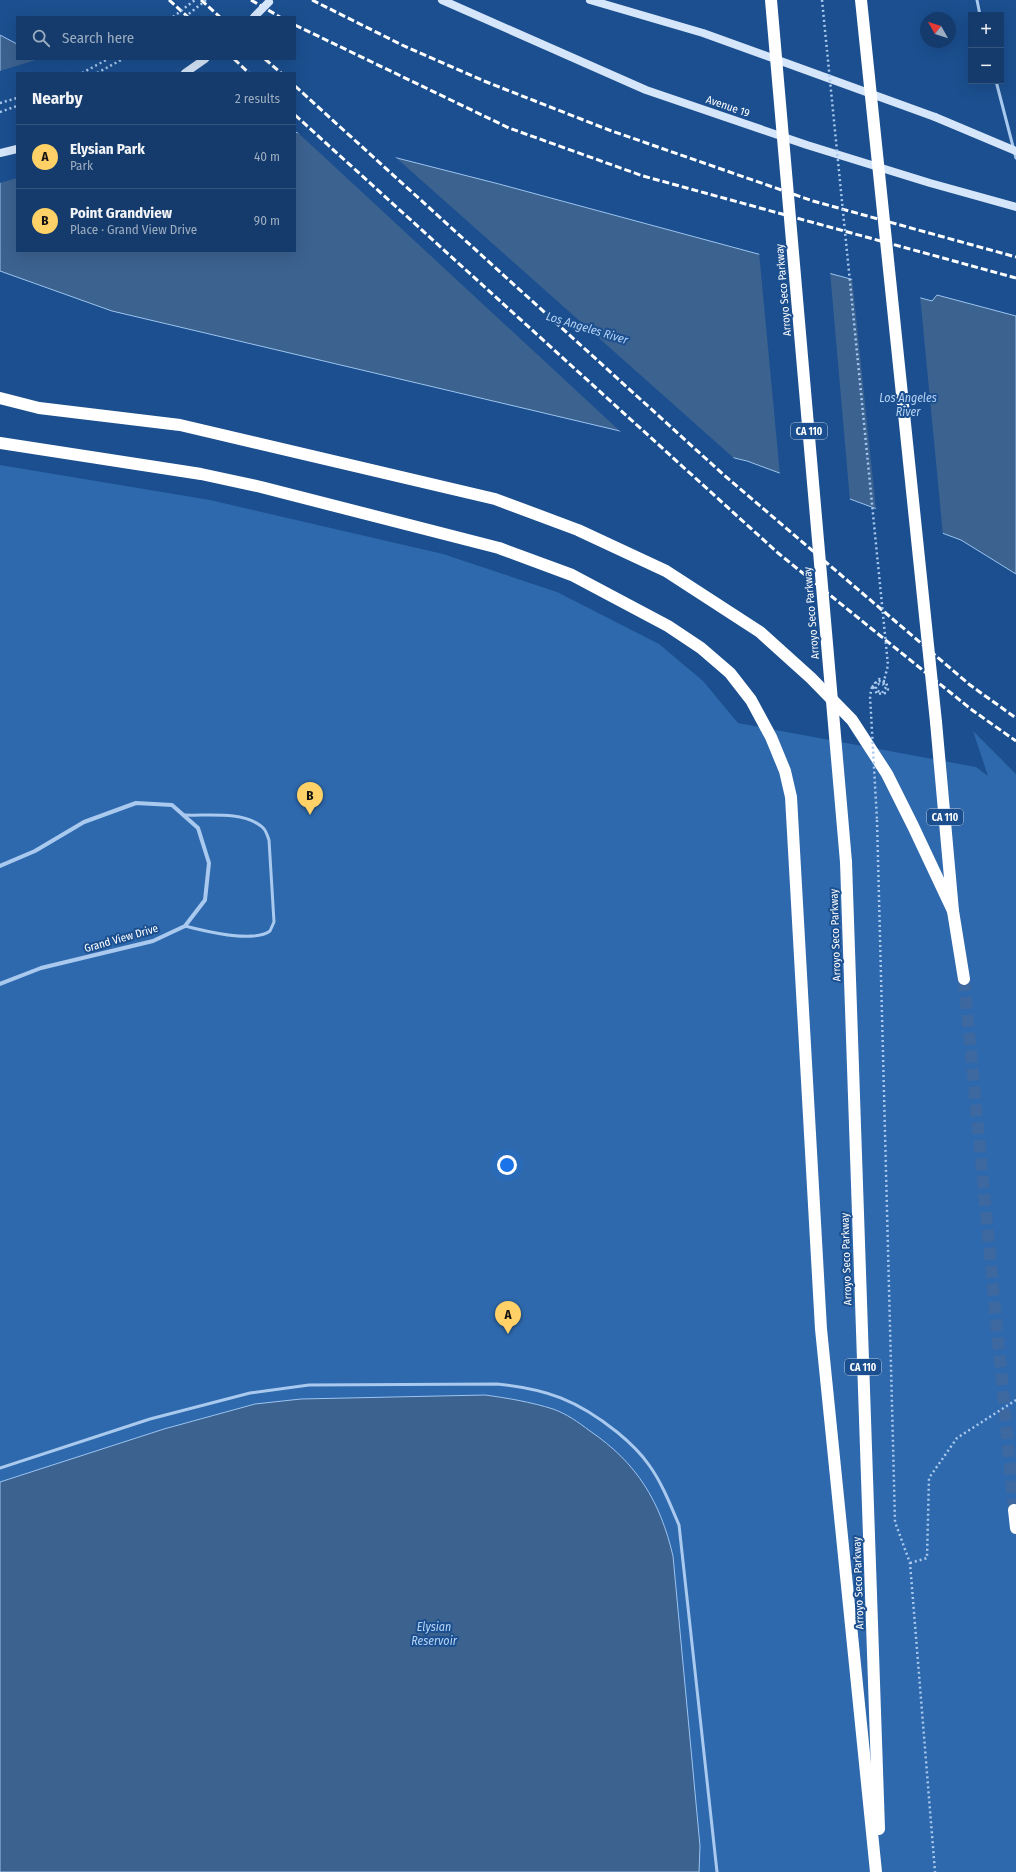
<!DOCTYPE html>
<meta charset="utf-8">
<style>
:root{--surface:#143b6b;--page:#1d4271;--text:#f1f3f6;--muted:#9dadc1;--line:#33557e;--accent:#ffd166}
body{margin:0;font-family:"Fira Sans Condensed",sans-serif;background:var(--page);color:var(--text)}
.controls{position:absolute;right:12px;top:12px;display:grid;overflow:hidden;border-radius:0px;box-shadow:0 4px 16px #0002}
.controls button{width:36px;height:36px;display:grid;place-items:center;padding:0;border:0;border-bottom:1px solid var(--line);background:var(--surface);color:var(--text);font:20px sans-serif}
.compass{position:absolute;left:920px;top:12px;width:36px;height:36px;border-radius:50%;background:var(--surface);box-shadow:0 4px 16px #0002;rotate:309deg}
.you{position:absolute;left:507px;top:1165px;width:14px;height:14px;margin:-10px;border:3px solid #fff;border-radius:50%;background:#1a73e8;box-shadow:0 0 0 6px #1a73e833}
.badge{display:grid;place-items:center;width:26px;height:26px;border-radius:50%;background:var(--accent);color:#111;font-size:13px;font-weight:700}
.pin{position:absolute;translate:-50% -33px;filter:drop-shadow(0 1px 2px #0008)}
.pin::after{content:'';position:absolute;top:21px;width:14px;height:12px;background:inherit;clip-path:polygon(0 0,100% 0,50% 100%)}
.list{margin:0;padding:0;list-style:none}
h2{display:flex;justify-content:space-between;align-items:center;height:52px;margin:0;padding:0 16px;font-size:17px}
h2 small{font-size:13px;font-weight:400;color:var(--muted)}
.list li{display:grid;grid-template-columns:26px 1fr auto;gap:12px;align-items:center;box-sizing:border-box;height:64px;padding:0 16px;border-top:1px solid var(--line)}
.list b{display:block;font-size:15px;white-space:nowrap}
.list p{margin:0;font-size:13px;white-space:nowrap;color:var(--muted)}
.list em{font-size:13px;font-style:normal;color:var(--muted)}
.icon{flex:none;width:22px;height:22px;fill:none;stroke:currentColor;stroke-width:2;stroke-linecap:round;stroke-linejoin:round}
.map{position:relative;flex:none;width:1016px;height:1872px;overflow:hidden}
.search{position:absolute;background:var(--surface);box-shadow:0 4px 16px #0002;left:16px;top:16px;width:280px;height:44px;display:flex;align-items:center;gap:10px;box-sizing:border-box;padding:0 14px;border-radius:0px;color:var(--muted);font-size:15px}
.panel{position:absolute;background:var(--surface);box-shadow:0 4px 16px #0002;left:16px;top:72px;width:280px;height:180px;border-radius:0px}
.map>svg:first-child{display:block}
.green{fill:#2e69ad}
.water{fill:#3c6290;stroke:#9cc4f0}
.pier{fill:#1b4f8f}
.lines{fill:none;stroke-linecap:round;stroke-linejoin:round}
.highway-tunnel{stroke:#3d69a0;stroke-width:12;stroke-dasharray:12 6;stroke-linecap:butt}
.path{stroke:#a9c9ee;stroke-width:2.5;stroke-dasharray:2 3;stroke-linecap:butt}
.lane{stroke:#a9c9ee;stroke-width:3}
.street{stroke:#a9c9ee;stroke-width:4}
.secondary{stroke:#d6e6fa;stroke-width:8}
.highway{stroke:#fff;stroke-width:12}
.rail{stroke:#fff;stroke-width:3;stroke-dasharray:7 3;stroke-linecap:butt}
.path-bridge{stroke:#a9c9ee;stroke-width:2.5;stroke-dasharray:2 3;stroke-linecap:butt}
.secondary-bridge{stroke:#d6e6fa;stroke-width:8}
.highway-bridge{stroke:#fff;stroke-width:12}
.labels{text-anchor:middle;stroke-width:4;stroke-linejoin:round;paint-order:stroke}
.shield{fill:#1b4f8f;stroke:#bbcadd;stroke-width:1}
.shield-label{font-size:10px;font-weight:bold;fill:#fff}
.street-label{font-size:11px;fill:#fff;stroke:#1b4f8f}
.water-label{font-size:12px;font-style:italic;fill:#b5d3f5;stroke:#1b4f8f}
</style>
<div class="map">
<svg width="1016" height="1872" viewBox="0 0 1016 1872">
<rect width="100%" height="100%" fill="#1b4f8f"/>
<path class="green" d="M 0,465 L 210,500 L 443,554 L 557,592 L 659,644 L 703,681 L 738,723 L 976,767 L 988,776 L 973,731 L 1016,774 L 1016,1872 L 0,1872 Z"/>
<g class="water">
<path d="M 0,35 L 17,44 L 17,59 L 51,59 L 17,73 L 17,251 L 295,251 L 295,132 L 499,184 L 932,301 L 937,295 L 1016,316 L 1016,574 L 961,540 L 747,461 L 112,311 L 0,271 Z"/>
<path d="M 485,1395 C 507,1398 531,1402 553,1409 C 567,1414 578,1422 590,1431 C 637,1463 660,1501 673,1556 L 700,1846 L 699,1872 L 0,1872 L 0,1482 L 164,1429 L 255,1404 L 301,1399 Z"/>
</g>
<g class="pier">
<path d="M 39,59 L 56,59 L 84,73 L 17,73 L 17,178 L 0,183 L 0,71 Z"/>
<path d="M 295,130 L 393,155 L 736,460 L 622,433 Z"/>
<path d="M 759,252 L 830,271 L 850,501 L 780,475 Z"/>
<path d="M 852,277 L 920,295 L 943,535 L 876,510 Z"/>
</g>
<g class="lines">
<path class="highway-tunnel" d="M 964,979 L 1014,1510"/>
<g class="path">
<path d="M 82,73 L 108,59"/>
<path d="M 97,73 L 123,59"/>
<path d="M 0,103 L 17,98"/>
<path d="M 0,112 L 17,106"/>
<path d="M 872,687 L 879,679 L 886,682 L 888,689 L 886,693 L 877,694 L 874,688 L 875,683 L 879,681 L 882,682 L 886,687 L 882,693 L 876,690 L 876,686 L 879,684 L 883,685"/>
<path d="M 877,820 L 895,1522 L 910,1563 L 935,1872"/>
<path d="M 910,1563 L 927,1558 L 929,1478 L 957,1438 L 1016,1400"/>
</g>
<g class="lane">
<path d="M 977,0 L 980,15"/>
<path d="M 996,81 L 1016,158"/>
<path d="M 184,815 C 208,816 241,811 261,826 C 266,829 267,835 269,840 L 274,922 L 270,931 C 254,943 204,931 185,926"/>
<path d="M 0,1468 L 150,1419 L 250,1393 L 309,1385 L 497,1384 C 547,1389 577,1400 617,1432 C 628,1441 640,1452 649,1465 C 662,1483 670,1504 679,1525 L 717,1872"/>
</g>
<path class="street" d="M 0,866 L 35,851 L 84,822 L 136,803 L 172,805 L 198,828 L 209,863 L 205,900 L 185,926 L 153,941 L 41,968 L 0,984"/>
<g class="secondary">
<path d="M 442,0 L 646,90 L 807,145 L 930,183 L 1016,207"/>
<path d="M 590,0 L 703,33 L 935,117"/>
<path d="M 185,73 L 205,59"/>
<path d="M 0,153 L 17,149"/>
</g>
<g class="highway">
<path d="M 0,398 L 39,408 L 180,425 L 495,499 L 578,530 L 666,571 L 760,632 L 811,678 L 852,720 L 887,774 L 913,826 L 953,911"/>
<path d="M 0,443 L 201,474 L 261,487 L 499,548 L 572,575 L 668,626 L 701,648 L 730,673 L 751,700 L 771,737 L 785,771 L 791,797 L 821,1329 L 876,1872"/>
<path d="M 936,722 L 953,911 L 964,979"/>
<path d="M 846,862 L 879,1829"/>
<path d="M 1014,1510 L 1016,1528"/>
</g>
<g class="rail">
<path d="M 169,0 L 188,17"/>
<path d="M 201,0 L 220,17"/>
<path d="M 251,0 L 280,17"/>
<path d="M 312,0 L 402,45 L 484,81 L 609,130 L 813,201 L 1016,257"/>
<path d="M 295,25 L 509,128 L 643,176 L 1016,278"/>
<path d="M 234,59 L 249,73"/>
<path d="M 265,59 L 281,73"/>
<path d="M 295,86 L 725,476 L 970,685 L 1016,718"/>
<path d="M 295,115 L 778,553 L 972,710 L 1016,741"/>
</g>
<g class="path-bridge">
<path d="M 822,0 L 888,665 L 883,685"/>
<path d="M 173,17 L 195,0"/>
<path d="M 185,17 L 206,0"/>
<path d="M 872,687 L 870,696 L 877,820"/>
</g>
<g class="secondary-bridge">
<path d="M 254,17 L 269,2"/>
<path d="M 935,117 L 1016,151"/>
</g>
<g class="highway-bridge">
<path d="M 771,0 L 846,862"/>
<path d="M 861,0 L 936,722"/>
</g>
</g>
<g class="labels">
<g class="shield">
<rect x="791" y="423" width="36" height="16" rx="3"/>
<rect x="927" y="809" width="36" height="16" rx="3"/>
<rect x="845" y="1359" width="36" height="16" rx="3"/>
</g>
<g class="shield-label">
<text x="809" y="435">CA 110</text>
<text x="945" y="821">CA 110</text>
<text x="863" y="1371">CA 110</text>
</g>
<g class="street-label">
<text transform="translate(728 106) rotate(19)" y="4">Avenue 19</text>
<text transform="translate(783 290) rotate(-95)" y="4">Arroyo Seco Parkway</text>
<text transform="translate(811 613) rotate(-95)" y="4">Arroyo Seco Parkway</text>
<text transform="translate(835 935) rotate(-92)" y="4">Arroyo Seco Parkway</text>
<text transform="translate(121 938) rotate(-16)" y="4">Grand View Drive</text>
<text transform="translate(846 1259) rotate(-92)" y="4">Arroyo Seco Parkway</text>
<text transform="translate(858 1583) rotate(-92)" y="4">Arroyo Seco Parkway</text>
</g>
<g class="water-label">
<text transform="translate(587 328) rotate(17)" y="4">Los Angeles River</text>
<text x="908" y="402">Los Angeles<tspan x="908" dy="14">River</tspan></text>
<text x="434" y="1631">Elysian<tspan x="434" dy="14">Reservoir</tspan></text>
</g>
</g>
</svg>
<div class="controls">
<button>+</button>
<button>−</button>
</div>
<svg class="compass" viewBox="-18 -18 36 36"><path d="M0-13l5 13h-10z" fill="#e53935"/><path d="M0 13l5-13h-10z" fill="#9dadc1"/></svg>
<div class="you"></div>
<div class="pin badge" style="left:508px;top:1334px">A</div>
<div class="pin badge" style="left:310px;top:815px">B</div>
<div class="search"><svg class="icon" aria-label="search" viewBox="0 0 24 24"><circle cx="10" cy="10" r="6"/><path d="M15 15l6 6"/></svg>Search here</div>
<section class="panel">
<h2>Nearby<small>2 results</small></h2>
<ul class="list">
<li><span class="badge">A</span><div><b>Elysian Park</b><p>Park</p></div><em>40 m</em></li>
<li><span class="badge">B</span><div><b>Point Grandview</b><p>Place · Grand View Drive</p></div><em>90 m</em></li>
</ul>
</section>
</div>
